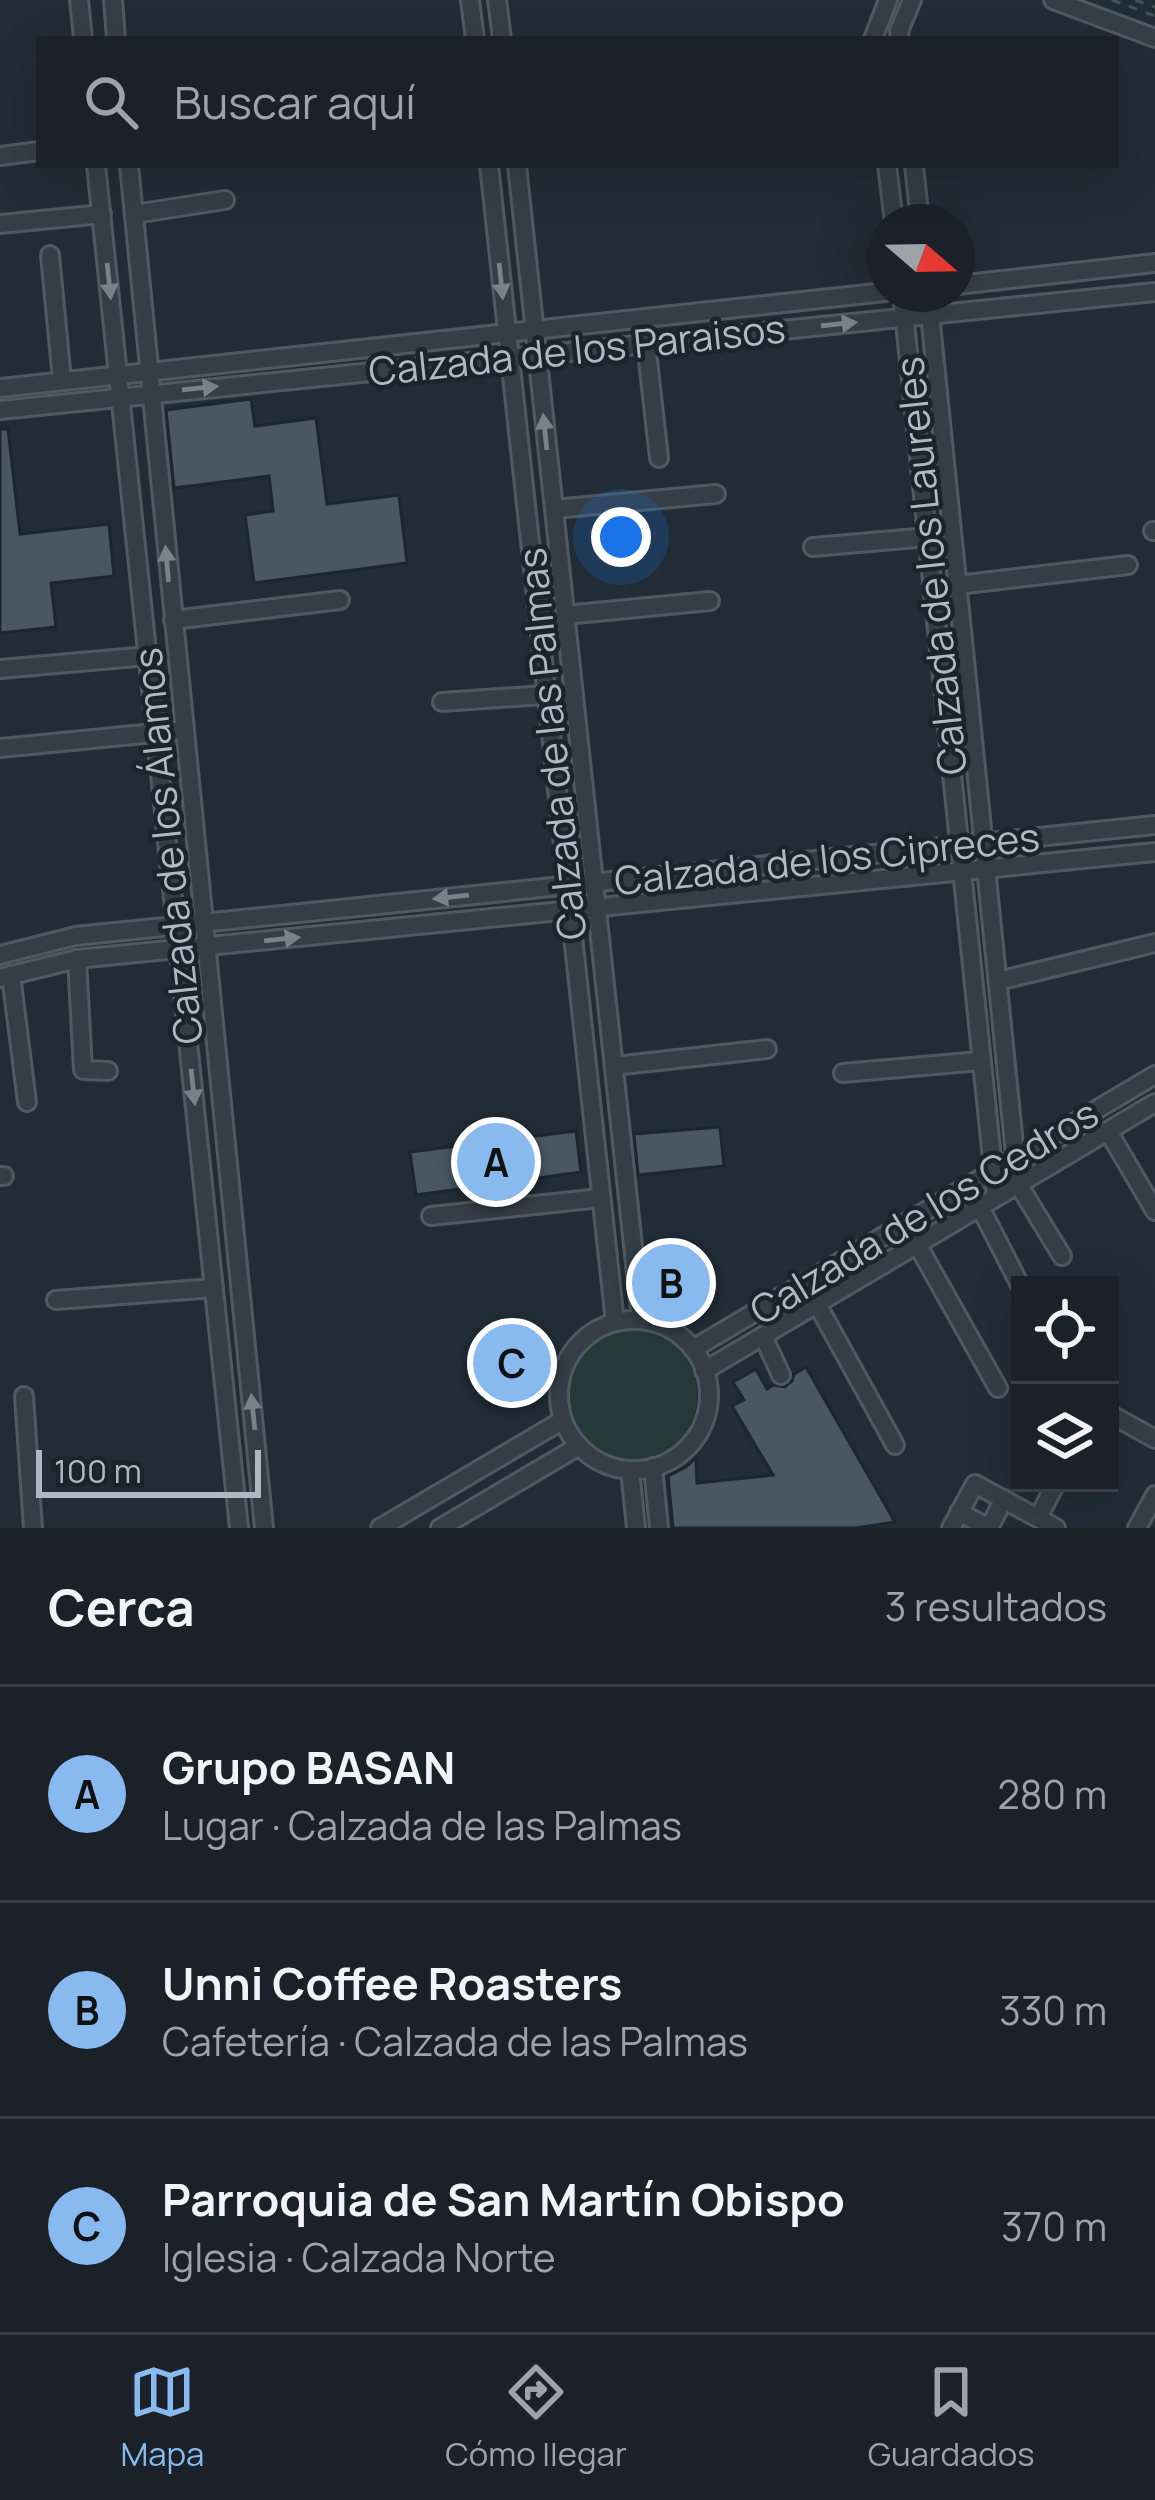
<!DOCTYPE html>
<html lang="es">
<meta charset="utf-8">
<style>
:root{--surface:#1a2128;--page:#272e34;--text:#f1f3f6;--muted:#9fa3a8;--line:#383e45;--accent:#89baef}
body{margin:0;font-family:Manrope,sans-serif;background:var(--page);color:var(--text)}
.controls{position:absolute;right:36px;bottom:36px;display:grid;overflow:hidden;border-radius:0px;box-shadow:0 12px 48px #0002}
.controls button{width:108px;height:108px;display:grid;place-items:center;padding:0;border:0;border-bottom:3px solid var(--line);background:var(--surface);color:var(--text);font:60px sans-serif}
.compass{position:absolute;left:867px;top:204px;width:108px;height:108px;border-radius:50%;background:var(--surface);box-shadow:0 12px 48px #0002;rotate:110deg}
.scale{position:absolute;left:36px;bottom:30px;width:225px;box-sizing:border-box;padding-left:12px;border:6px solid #b0b9c3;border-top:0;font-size:33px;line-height:42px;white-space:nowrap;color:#b0b9c3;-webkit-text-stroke:9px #1b232b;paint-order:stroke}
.you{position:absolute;left:621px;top:537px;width:42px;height:42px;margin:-30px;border:9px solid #fff;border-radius:50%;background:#1a73e8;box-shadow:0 0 0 18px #1a73e833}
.badge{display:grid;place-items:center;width:78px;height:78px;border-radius:50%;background:var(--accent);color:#111;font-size:39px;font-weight:700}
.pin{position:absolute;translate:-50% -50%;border:6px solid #fff;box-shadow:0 3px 12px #0006}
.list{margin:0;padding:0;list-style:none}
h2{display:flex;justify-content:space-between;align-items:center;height:156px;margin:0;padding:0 48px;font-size:51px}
h2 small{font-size:39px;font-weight:400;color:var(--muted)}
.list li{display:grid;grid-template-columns:78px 1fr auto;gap:36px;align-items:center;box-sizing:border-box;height:216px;padding:0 48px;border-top:3px solid var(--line)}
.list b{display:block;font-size:45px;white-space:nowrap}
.list p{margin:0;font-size:39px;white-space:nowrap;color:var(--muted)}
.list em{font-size:39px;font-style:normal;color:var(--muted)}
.icon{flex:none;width:66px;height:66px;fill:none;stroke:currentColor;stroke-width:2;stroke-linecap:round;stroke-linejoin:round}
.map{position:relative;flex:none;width:1155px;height:1528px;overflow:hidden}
.search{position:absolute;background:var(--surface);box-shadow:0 12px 48px #0002;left:36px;right:36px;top:36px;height:132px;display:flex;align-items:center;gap:30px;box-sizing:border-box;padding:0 42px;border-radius:0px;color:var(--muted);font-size:45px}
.sheet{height:804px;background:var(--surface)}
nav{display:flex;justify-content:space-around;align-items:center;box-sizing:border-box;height:168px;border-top:3px solid var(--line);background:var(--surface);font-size:33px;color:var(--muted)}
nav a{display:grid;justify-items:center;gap:6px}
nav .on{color:var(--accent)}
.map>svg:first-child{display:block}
.green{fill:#253938}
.building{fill:#4a5762;stroke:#1d252e;stroke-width:3}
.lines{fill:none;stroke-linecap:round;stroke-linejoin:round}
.minor-casing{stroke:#505962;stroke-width:22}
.path{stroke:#415455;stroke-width:3;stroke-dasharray:9 9;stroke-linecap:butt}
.minor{stroke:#353e47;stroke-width:16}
.oneway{fill:#79828b}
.labels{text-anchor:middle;stroke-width:9;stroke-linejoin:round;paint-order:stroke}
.street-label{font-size:39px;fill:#b0b9c3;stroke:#1b232b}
</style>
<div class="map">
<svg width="1155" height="1528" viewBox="0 0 1155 1528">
<rect width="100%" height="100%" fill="#222c36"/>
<circle class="green" cx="633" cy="1395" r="64"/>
<g class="building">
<path d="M 251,399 L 255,426 L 316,418 L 327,504 L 399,495 L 407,563 L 254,583 L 245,515 L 273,511 L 269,476 L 174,488 L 166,410 Z"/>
<path d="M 0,429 L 8,429 L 20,534 L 109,524 L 114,576 L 51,583 L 56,627 L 0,633 Z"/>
<path d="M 720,1127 L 724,1166 L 638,1175 L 634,1134 Z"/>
<path d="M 576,1131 L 581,1172 L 416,1195 L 410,1152 Z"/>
<path d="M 806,1367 L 895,1522 L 856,1528 L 673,1528 L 668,1476 L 686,1467 L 696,1458 L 697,1483 L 773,1475 L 732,1406 L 744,1400 L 733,1382 L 756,1369 L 767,1389 L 773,1385 L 785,1387 L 792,1381 L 794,1374 Z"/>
</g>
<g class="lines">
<g class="minor-casing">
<g id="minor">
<path d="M 79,0 L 83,39"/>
<path d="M 113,0 L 116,39"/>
<path d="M 470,0 L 475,39"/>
<path d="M 497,0 L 502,39"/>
<path d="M 1053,0 L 1155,38"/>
<path d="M 873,39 L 888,0"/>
<path d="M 900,39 L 899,31 L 912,0"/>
<path d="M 0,156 L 39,151"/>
<path d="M 96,165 L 239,1528"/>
<path d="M 129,165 L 264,1528"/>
<path d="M 489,165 L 615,1322"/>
<path d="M 517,165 L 641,1320"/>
<path d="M 887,165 L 894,222"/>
<path d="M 914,165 L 920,222"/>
<path d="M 134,214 L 225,200"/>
<path d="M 0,224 L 102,214"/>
<path d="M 50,255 L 62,380"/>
<path d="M 957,285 L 1155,263"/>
<path d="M 902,294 L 996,1197"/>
<path d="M 928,294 L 1018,1184 L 1062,1256"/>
<path d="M 646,343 L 659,458"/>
<path d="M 0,388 L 885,292"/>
<path d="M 0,410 L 1155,292"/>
<path d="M 554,509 L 716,494"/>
<path d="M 1153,531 L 1155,531"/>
<path d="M 813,547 L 928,537"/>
<path d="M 957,585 L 1128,565"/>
<path d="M 565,615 L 710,601"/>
<path d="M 173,620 L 340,600"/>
<path d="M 0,669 L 148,656"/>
<path d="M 442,702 L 573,693"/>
<path d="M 0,748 L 185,730"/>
<path d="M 0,955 L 76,936 L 1155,825"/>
<path d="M 77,959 L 83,1070 L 108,1071"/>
<path d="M 11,975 L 27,1102"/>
<path d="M 0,978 L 77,959 L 1155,852"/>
<path d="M 998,981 L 1155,943"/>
<path d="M 614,1066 L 767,1049"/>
<path d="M 843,1073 L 980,1061"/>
<path d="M 1108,1131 L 1155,1211"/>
<path d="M 0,1176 L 4,1176"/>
<path d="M 980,1207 L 1020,1285"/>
<path d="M 431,1216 L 601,1198"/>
<path d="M 917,1244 L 998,1388"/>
<path d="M 56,1300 L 214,1288"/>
<path d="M 817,1304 L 895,1445"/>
<circle cx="634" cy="1395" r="75"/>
<path d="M 763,1336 L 781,1375"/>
<path d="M 693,1349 L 1155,1075"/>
<path d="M 704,1371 L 1155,1103"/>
<path d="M 24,1396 L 33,1528"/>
<path d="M 1110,1414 L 1155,1439"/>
<path d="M 653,1467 L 659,1528"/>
<path d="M 630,1470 L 636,1528"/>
<path d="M 959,1512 L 989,1528 L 1004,1499"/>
<path d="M 1038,1518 L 1056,1483"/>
<path d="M 380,1528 L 563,1420"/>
<path d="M 440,1528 L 579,1446"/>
<path d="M 951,1528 L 975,1484 L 1056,1528"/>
<path d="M 1137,1528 L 1155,1495"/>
</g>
</g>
<g class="path">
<path d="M 1112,0 L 1155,16"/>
<path d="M 1135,0 L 1155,7"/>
</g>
<use href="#minor" class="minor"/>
</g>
<defs><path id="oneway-solid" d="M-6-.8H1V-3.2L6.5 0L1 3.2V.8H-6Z" transform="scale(3)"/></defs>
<g class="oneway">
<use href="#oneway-solid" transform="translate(109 281) rotate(84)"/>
<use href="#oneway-solid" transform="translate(501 281) rotate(84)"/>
<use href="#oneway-solid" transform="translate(839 324) rotate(-6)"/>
<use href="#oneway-solid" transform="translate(200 388) rotate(-6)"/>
<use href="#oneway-solid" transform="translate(545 432) rotate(-96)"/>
<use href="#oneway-solid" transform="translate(167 564) rotate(-95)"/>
<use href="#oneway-solid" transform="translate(451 897) rotate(174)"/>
<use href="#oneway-solid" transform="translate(282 939) rotate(-6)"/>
<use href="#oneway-solid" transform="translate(193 1087) rotate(84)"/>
<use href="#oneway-solid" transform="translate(253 1412) rotate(-96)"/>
</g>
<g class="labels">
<g class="street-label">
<text transform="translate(577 350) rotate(-6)" y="14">Calzada de los Paraisos</text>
<text transform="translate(931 566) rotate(-96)" y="14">Calzada de los Laureles</text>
<text transform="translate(552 744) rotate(-96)" y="14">Calzada de las Palmas</text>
<text transform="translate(168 846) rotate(-96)" y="14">Calzada de los Álamos</text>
<text transform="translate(827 859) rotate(-6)" y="14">Calzada de los Cipreces</text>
<text transform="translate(924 1212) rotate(-31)" y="14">Calzada de los Cedros</text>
</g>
</g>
</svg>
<div class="controls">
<button><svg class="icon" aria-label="locate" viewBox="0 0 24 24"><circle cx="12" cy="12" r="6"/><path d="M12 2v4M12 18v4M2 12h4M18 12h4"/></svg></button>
<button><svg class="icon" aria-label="layers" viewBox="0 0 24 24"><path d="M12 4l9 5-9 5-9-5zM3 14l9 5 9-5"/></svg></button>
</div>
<svg class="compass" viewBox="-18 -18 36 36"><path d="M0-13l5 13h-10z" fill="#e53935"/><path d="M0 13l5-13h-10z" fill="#9fa3a8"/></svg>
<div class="scale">100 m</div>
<div class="you"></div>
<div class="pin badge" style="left:496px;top:1162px">A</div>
<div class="pin badge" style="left:671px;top:1283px">B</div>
<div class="pin badge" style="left:512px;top:1363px">C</div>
<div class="search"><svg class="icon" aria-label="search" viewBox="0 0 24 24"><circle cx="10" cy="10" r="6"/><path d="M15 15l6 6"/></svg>Buscar aquí</div>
</div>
<section class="sheet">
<h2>Cerca<small>3 resultados</small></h2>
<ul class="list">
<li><span class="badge">A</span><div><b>Grupo BASAN</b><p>Lugar · Calzada de las Palmas</p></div><em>280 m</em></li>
<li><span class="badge">B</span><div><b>Unni Coffee Roasters</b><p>Cafetería · Calzada de las Palmas</p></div><em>330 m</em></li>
<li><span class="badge">C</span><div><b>Parroquia de San Martín Obispo</b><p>Iglesia · Calzada Norte</p></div><em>370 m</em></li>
</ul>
</section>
<nav>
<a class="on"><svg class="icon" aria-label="map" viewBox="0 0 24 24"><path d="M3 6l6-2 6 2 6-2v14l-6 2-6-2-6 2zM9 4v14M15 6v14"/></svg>Mapa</a>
<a><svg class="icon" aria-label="directions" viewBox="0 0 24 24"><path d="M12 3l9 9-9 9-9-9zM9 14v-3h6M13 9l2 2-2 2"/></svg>Cómo llegar</a>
<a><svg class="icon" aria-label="saved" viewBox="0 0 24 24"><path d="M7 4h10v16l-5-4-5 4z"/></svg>Guardados</a>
</nav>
